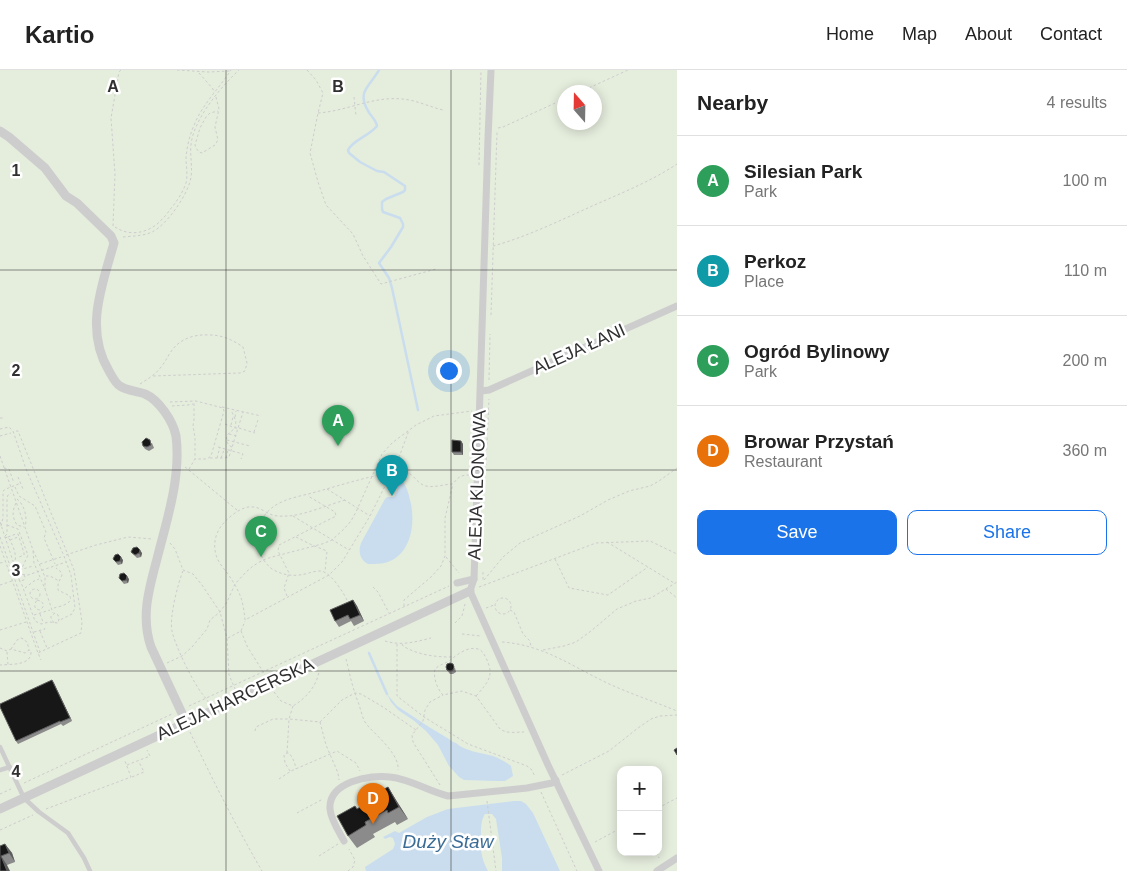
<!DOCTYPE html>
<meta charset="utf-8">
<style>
:root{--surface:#fff;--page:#f2f2f2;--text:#222;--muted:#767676;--line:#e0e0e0;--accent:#1a73e8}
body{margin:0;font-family:Helvetica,sans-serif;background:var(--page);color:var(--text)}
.controls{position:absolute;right:15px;bottom:15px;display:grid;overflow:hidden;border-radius:10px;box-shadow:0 2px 12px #0003}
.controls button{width:45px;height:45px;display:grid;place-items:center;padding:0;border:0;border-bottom:1px solid var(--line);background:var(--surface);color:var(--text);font:25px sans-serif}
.compass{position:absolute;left:557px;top:15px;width:45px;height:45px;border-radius:50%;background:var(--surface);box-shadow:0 2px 12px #0003;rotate:340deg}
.you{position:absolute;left:448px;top:300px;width:18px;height:18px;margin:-12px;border:4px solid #fff;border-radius:50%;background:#1a73e8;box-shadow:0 0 0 8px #1a73e833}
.badge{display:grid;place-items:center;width:32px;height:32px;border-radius:50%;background:var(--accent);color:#fff;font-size:16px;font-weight:700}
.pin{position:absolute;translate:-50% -41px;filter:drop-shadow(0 1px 2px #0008)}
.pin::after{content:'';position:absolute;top:26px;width:18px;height:15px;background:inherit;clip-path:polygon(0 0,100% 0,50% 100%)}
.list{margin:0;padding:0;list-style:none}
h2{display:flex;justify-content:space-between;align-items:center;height:65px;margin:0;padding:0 20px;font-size:21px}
h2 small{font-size:16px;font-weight:400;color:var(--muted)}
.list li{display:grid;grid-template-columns:32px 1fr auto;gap:15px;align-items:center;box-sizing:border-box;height:90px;padding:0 20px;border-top:1px solid var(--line)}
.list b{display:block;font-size:19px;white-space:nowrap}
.list p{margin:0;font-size:16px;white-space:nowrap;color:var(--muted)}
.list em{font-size:16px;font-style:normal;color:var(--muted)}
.actions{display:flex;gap:10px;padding:15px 20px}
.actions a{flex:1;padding:11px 0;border:1px solid var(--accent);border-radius:10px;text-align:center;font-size:18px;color:var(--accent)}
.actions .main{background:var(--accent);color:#fff}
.map{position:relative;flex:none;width:677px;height:801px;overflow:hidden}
header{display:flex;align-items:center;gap:30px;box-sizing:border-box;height:70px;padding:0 25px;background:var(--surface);border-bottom:1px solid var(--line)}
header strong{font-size:24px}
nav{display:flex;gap:28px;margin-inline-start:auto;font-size:18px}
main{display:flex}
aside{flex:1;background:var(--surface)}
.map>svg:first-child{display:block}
.green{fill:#e5eddd;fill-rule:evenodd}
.water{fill:#c9ddee}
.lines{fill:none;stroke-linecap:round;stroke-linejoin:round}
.stream{stroke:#c9ddee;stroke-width:2.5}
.path{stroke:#cdcdcd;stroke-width:1;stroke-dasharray:2.5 2.5;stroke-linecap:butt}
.service{stroke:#cdcdcd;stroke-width:4.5}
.pedestrian{stroke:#cdcdcd;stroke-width:7}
.minor{stroke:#cdcdcd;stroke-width:9}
.wall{fill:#8b8b8b}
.shaded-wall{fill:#5d5d5d}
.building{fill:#171717;stroke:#5d5d5d}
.grid{fill:none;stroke:#303030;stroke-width:1;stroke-opacity:0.55}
.labels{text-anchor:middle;stroke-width:5;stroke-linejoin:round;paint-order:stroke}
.street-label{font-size:18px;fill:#303030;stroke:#fff}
.water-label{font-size:19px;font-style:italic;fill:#3a6c96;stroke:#fff}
.grid-label{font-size:16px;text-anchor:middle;font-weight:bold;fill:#303030;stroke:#fff;stroke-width:5;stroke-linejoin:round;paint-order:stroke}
</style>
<header>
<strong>Kartio</strong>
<nav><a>Home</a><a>Map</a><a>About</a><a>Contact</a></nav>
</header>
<main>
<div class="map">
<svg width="677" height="801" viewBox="0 0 677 801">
<rect width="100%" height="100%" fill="#fff"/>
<path class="green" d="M 0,0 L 677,0 L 677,801 L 0,801 ZM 564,22 L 594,22 L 594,52 L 564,52 ZM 621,700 L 658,700 L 658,782 L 621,782 Z"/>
<g class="water">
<path d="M 403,412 C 408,419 409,426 411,434 C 415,455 411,483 388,492 C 382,494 375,494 368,494 C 360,490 358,482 361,473 L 385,429 L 387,427 L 394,427 L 397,421 L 398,413 Z"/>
<path d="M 387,624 L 397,636 L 429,657 L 449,669 L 453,672 L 456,673 C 464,681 482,683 493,686 C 500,689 506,692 511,696 L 513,706 L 505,711 L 497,711 L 464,710 L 459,707 L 449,696 L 438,675 L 426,661 L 413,650 L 398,640 L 391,632 Z"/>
<path d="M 514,731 L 521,731 L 526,734 L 533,743 L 560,801 L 502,801 L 502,788 L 496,749 L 492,744 L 485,744 C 481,750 481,757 481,764 C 480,778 481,789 488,801 L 366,801 L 365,797 L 393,779 L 395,774 L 393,768 L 390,767 L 385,769 L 383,767 L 395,761 L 399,763 L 427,747 L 448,739 Z"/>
</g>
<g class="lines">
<g class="stream">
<path d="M 379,0 C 371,15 357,21 367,39 C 370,46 376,49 377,56 C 369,66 353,70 348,80 L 349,83 L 360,92 L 377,101 L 384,102 L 405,116 L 405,120 L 403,122 L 386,129 L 382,132 L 382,139 L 383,142 L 400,148 L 403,154 L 403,157 L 391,177 L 379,193 L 389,208 L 392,218 L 418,340"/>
<path d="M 369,583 L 372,590 L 387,624"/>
</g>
<g class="path">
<path d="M 177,0 L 208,2 L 230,1"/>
<path d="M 307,0 L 316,10 L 323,23 L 318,43 L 310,83 L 318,112 L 326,135 L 353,164 L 363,186 L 381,214 L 436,199"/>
<path d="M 199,3 L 213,19 L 214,23"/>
<path d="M 580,22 L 628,0"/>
<path d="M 216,27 L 219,39 L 215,57 L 218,70 L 215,75 L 202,83 L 199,82 L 196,78 L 195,75 L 200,58 L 206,47 L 210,43 L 218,41"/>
<path d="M 354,27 L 356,46"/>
<path d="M 318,43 C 347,41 373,26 402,29 C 416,30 430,37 443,40"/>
<path d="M 498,58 L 503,57 L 564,29"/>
<path d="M 479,95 L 481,0"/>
<path d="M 113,156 L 115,104 L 111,48 L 119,2 L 121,0"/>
<path d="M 115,157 C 131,168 152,162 163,148 C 167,145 169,140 173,136 C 178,129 183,122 186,113 C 188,104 186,96 186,87 C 187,76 190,64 195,53 C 203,34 220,17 231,0"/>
<path d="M 123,167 C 133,166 143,166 152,162 C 167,155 189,123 191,107 C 193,92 188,81 193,65 C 200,42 222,16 239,0"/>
<path d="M 493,176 C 526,167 559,151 590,137 C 619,124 650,112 677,94"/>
<path d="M 491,245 L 497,62"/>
<path d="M 489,310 L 490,264"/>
<path d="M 140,314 C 148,309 156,304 161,297 C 165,292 167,288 170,283 C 179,269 193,264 210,265 C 222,265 233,270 243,277 L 247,293 L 245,301 L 240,303 L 153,306"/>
<path d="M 170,332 L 196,331 L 223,338 L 224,341 L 211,386 L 207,389 L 195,389"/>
<path d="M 172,336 L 188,335 L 193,334"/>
<path d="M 222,337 L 261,346"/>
<path d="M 235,347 L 236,341"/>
<path d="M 0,348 L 3,348"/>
<path d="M 225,354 L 235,358 L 236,351 L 231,340"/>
<path d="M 231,355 L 233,347"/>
<path d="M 239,358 L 255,363"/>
<path d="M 0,359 L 9,357 L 13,361 L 26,399 L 64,486 L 71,505 L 75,538 L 72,544 L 60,550"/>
<path d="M 16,361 L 18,361 L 74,500 L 82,552 L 81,563 L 38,583"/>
<path d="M 254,362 L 258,350"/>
<path d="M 229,364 L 237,366"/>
<path d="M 0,366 L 11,363"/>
<path d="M 227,370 L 250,376"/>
<path d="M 218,377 L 243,384 L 241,389"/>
<path d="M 232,377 C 227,375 226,371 227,365 L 235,358 L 237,358"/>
<path d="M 0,386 L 33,480 L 45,507 L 45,519"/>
<path d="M 210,388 L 225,388 L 229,387 L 243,342"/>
<path d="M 217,388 L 220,377"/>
<path d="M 221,388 L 224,380"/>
<path d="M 226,388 L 228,380"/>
<path d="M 486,395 L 489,329"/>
<path d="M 185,397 L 237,440"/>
<path d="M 4,398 L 9,399 L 14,413"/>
<path d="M 189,399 L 195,389 L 195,368 L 193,356 L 194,350 L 194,332"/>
<path d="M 18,407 L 23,419"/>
<path d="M 15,417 L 19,426 L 35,436 L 46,462 L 44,468 L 55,494"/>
<path d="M 327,419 L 370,446"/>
<path d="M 17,429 C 24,434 28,448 25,456"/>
<path d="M 345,430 C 328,435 307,444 289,446 C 283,446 276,447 270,444 C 265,442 259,437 253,437 C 247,436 241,439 235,443 C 221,453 211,466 216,485 C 218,492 224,499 228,504 C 240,522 243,529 245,550 L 329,505 L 342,492 L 370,446 L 398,390 L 408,363 L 408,361"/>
<path d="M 16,433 C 12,441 12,447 17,455 L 24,457"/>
<path d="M 293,446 L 349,480"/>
<path d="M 0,452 L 18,506"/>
<path d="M 7,455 L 18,459 L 28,485 L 22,498"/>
<path d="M 1,456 L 3,448 L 3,421 L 6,419 L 21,413"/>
<path d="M 5,466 L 7,464 L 7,428 L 8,425 L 11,423"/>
<path d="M 0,467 L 40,582"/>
<path d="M 8,467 L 16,464 L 18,464 L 24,483 L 24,485 L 17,488"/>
<path d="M 296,467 L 312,475 L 327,481 L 325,502"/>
<path d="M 5,468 L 8,467 C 12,473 17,484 15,491"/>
<path d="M 10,470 L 18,467"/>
<path d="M 607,472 L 674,513"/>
<path d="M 170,473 L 175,479 L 183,500 L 193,504 L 202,515 L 220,542 L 227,568 L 229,605 L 236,621"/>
<path d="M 0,476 L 38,583 L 41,590"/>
<path d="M 33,481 L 34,493 L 45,519 L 53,543"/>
<path d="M 66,485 L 96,475 L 128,467 L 152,469"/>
<path d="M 446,487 L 459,503"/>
<path d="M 555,489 L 569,518 L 608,525 L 648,497"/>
<path d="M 0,493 L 5,492"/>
<path d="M 16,494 L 23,499 L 33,496"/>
<path d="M 40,494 L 61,487"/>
<path d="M 183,501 C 178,513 169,548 172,561 C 173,566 175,571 177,576 C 183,591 191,607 200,621 C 203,625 206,628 209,633"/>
<path d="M 483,502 L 483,511"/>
<path d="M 24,505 L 25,507 L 24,510 L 20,511 L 18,507 L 20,504 L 28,505 L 66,492"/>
<path d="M 46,506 L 50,506 L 59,511"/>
<path d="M 19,510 L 22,515 L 35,551 L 41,554 L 49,552 L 58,553 L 59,549 L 58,545 L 55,543 L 51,546 L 51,548 L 54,553"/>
<path d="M 484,510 L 503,487 L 520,473 L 580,446 L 608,430 L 629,421 L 650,416 L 659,411 L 677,398"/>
<path d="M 0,515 L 12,511"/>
<path d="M 373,517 L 378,522 L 389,543"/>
<path d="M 479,517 L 596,473 L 650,471 L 677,484"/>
<path d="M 25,518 L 34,511 L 39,509"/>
<path d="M 666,519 L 677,528"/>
<circle cx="35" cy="524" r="5"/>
<path d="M 287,526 L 284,518 L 289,503 L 278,481 L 279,475 L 336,446 L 335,442 L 308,426"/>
<circle cx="503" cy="536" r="8"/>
<path d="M 37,530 C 41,531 44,532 43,537 L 40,540 C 33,539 34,534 37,530 Z"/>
<path d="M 347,530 C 343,522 330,501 320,501 C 316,501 312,502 309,503 C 295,507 284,506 272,499 C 264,493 259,483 257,473 C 255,459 262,445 273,437 C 285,428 302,426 316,422 C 344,414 373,405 401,401 C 411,400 415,411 423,415 C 432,419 444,414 453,414 C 458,407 461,405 469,405"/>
<path d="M 404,536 L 404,530 L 431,507 L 441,496 L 445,486 L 445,448 L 453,414"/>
<path d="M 54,538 C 61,536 73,534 70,526 L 58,520 L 58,514 L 62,505 L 61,502 L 56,498"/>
<path d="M 486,538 L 494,535"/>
<path d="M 510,540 L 514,542 L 523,564 L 530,571 L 531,577"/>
<path d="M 40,544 L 43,552"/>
<path d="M 34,545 L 50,540"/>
<path d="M 455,553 L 462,546 L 465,534"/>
<path d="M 0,560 L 26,552"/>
<path d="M 40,561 L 47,578"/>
<path d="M 241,561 L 247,576 L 265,605"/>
<path d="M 34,562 L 45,559 L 44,557"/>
<path d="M 462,564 L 481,566"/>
<path d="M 228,568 L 241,561 L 245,551"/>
<path d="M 385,571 C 401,576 415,572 431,568"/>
<path d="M 502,572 C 543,575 570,595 605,612 C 628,623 653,631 677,641"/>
<path d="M 397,574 L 397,626 L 424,647 L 468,674 L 527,696 L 532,700 L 535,707"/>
<path d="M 402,574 L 403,576 C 418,585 435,587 452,587"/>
<path d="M 0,578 L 7,581 L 11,579 L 25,583 L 29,580 L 31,581 C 32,596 11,594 0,595"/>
<path d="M 11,579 L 17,570 L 21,568 C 27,570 28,574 29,580"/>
<path d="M 543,580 L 564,576 L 576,572 L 591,561 L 617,539 L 636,531 L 651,528 L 677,512"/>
<path d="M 7,582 L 8,595"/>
<path d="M 346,589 C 349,600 351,612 355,623 C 356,628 359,633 360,638 C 362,644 363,651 368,656 C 377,666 400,685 398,700"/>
<path d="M 167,593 L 182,586 L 192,577 L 207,559 L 210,550 L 220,542 L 227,532 L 235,514 L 246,502 L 253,496 L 263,490 L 272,487 L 322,474 L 332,470 L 344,459 L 351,451 L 356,442 L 382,384 L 392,373 L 416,355 L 434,346 L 472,341"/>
<path d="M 274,622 L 281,631 L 293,636 C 306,628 316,617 319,602"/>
<path d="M 476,626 C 488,612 495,606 486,588 C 484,584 482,580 478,579 C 467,576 457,585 449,591 C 444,594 439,595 435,599 C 433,607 437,619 443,625 L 462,621 L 476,626 L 500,659 C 507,664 516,662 524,662"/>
<path d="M 189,636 L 449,516"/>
<path d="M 320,652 L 326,675 L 338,703 L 339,710"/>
<path d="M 255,661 L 256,657 L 273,649 L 289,649 L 320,652 L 342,630 L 355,623 L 361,624 L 383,637 L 416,660"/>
<path d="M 190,662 C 212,709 236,756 262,801"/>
<path d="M 287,683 L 289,649 L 293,636"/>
<path d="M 127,695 L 150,686 L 147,680"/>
<path d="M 290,701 L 285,693 L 284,685 L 287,683 L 289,683 C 293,688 295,693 296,699"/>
<path d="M 562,705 L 609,681 L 638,658 L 651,649 L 660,646 L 677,645"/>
<path d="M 132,707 L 144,702 L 139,692"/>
<path d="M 279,709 L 291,701 L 337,681 L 356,693 L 360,701"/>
<path d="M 24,713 L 172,644"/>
<path d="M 440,715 L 413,672 L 412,665 L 423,651 L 425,640 L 430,632 L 443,625"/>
<path d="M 541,722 L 577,801"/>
<path d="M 0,724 L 11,719"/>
<path d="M 487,731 L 496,801"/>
<path d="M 658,738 L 677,728"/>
<path d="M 46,739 L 131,707 L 125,691"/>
<path d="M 297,743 L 323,729"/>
<path d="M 0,760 L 33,745"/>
<path d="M 595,772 L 621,758"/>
<path d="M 657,782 L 659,788"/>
<path d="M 319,786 L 338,774"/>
<path d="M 348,801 L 353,797 L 355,790 L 349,779"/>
</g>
<g class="service">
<path d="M 0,677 L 24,728 L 39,742 L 68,763 L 84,788 L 90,801"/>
<path d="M 0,700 L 10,697"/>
</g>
<g class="pedestrian">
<path d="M 491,0 L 488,68 L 476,449 L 474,509 L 470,521 L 548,695 L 599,801"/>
<path d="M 481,321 L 489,320 L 677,236"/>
<path d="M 457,513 L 474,509"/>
<path d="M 344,771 C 339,762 331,750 330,739 C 328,712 370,704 390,707 C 410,709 428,721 448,726 L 527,718 L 552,713 L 556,710"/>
<path d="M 657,801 L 677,788"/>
</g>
<g class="minor">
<path d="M 0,61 L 9,67 L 45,98 L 66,126 L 77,133 L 111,166 L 114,173 C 102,216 84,259 109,301 C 112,306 115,313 120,316 C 127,321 137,321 145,324 C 159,330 173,351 176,366 C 181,406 168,446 158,485 C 150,516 140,545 151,577 L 186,652"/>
<path d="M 0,739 L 470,521"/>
</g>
</g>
<g class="wall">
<path d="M 461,371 L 463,374 L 463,385 L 454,385 L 452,382 Z"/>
<path d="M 152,373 L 154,378 L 149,381 L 145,379 L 143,376 Z"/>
<path d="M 131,482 L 142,483 L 141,487 L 137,488 Z"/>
<path d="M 113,489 L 123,490 L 122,494 L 118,495 Z"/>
<path d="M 119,508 L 129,509 L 128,513 L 124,514 Z"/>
<path d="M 353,530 L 357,536 L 364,551 L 354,556 L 351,551 L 339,557 L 335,551 Z"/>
<path d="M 455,598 L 456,602 L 453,604 L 450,604 L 446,599 Z"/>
<path d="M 52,610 L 72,651 L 63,656 L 61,654 L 18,674 L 16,671 Z"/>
<path d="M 388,717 L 396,730 L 408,749 L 397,755 L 395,752 L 373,764 L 375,767 L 357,778 L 348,766 L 357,739 L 379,726 Z"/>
<path d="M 5,774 L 12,783 L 15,792 L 7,795 L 0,801 L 0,776 Z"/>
</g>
<g class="shaded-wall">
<path d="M 461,371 L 463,374 L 463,385 L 461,382 Z"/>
<path d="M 140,480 L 142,483 L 141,487 L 139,483 Z"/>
<path d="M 121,487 L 123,490 L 122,494 L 120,491 Z"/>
<path d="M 127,506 L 129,509 L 128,513 L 126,510 Z"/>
<path d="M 353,530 L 357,536 L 364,551 L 360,545 Z"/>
<path d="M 52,610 L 54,613 L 72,651 L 70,648 Z"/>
<path d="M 388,717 L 396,730 L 408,749 L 399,737 Z"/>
<path d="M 5,774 L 12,783 L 15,792 L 9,783 Z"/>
<path d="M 1,786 L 7,795 L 10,801 L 7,801 Z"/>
</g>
<g class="building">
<path d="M 146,368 L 150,370 L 151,375 L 147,377 L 143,376 L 142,372 Z"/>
<path d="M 452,370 L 461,371 L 461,382 L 452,382 Z"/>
<path d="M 137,477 L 140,480 L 139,483 L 135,485 L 131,482 L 133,478 Z"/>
<path d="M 118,484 L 121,487 L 120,491 L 116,492 L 113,489 L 115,485 Z"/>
<path d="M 124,503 L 127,506 L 126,510 L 122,511 L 119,508 L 120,504 Z"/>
<path d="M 353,530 L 360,545 L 350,549 L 348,545 L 335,551 L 330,540 Z"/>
<circle cx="450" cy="597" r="4"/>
<path d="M 52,610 L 70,648 L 60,652 L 60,651 L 16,671 L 0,637 L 0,634 Z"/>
<path d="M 677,678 L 677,685 L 674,680 Z"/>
<path d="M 388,717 L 399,737 L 388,743 L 387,740 L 365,752 L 366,755 L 348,766 L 337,746 L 355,736 L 357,739 L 379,726 L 377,723 Z"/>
<path d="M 5,774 L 9,783 L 1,786 L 7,801 L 0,801 L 0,776 Z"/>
</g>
<path class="grid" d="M 226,0 L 226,801M 451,0 L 451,801M 0,200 L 677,200M 0,400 L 677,400M 0,601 L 677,601"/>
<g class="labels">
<g class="street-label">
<text transform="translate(579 279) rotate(-24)" y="6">ALEJA ŁANI</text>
<text transform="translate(477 415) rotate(-88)" y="6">ALEJA KLONOWA</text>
<text transform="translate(235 629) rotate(-25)" y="6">ALEJA HARCERSKA</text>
</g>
<g class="water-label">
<text x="448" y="778">Duży Staw</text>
</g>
</g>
<g class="grid-label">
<text x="113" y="22">A</text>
<text x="338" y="22">B</text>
<text x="16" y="106">1</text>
<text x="16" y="306">2</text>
<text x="16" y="506">3</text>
<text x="16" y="707">4</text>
</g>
</svg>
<div class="controls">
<button>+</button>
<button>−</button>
</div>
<svg class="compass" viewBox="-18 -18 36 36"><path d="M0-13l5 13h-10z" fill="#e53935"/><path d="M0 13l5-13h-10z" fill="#767676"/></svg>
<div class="you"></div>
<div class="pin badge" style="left:338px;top:376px;background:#2e9e5b">A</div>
<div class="pin badge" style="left:392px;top:426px;background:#0f9aa8">B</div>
<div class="pin badge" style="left:261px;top:487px;background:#2e9e5b">C</div>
<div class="pin badge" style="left:373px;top:754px;background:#e8710a">D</div>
</div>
<aside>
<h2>Nearby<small>4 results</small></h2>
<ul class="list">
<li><span class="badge" style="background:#2e9e5b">A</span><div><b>Silesian Park</b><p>Park</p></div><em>100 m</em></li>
<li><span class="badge" style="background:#0f9aa8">B</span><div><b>Perkoz</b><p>Place</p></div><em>110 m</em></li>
<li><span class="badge" style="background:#2e9e5b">C</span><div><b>Ogród Bylinowy</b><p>Park</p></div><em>200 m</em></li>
<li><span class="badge" style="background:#e8710a">D</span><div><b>Browar Przystań</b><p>Restaurant</p></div><em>360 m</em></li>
</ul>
<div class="actions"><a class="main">Save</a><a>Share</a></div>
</aside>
</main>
